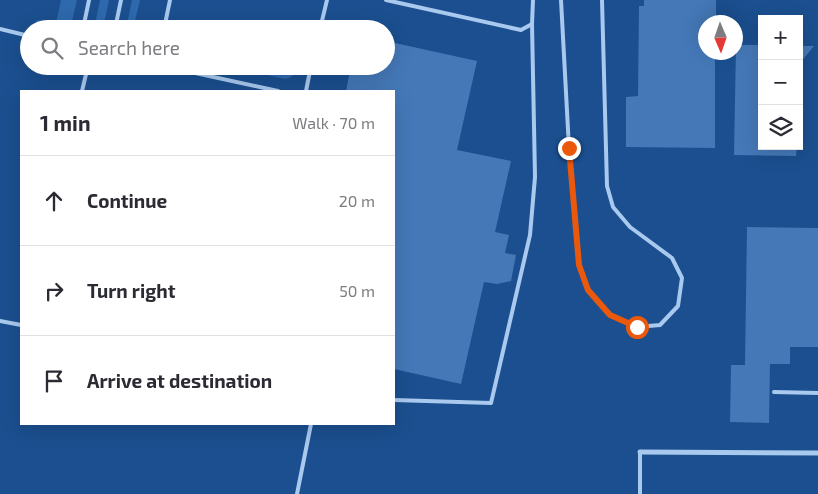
<!DOCTYPE html>
<meta charset="utf-8">
<style>
:root{--surface:#fff;--page:#f7f7f7;--text:#2b2b33;--muted:#7c7c81;--line:#e1e1e2}
body{margin:0;font-family:"Exo 2",sans-serif;background:var(--page);color:var(--text)}
.controls{position:absolute;right:15px;top:15px;display:grid;overflow:hidden;border-radius:0px;box-shadow:0 5px 20px #0002}
.controls button{width:45px;height:45px;display:grid;place-items:center;padding:0;border:0;border-bottom:1px solid var(--line);background:var(--surface);color:var(--text);font:25px sans-serif}
.compass{position:absolute;left:698px;top:15px;width:45px;height:45px;border-radius:50%;background:var(--surface);box-shadow:0 5px 20px #0002;rotate:178deg}
.stop{position:absolute;width:15px;height:15px;margin:-11px;border:4px solid #ea580c;border-radius:50%;background:#fff}
.stop.end{background:#ea580c;border-color:#fff;box-shadow:0 1px 5px #0008}
.list{margin:0;padding:0;list-style:none}
h2{display:flex;justify-content:space-between;align-items:center;height:65px;margin:0;padding:0 20px;font-size:21px}
h2 small{font-size:16px;font-weight:400;color:var(--muted)}
.list li{display:grid;grid-template-columns:32px 1fr auto;gap:15px;align-items:center;box-sizing:border-box;height:90px;padding:0 20px;border-top:1px solid var(--line)}
.list b{display:block;font-size:19px;white-space:nowrap}
.list em{font-size:16px;font-style:normal;color:var(--muted)}
.icon{flex:none;width:28px;height:28px;fill:none;stroke:currentColor;stroke-width:2;stroke-linecap:round;stroke-linejoin:round}
.map{position:relative;flex:none;width:818px;height:494px;overflow:hidden}
.search{position:absolute;background:var(--surface);box-shadow:0 5px 20px #0002;left:20px;top:20px;width:375px;height:55px;display:flex;align-items:center;gap:12px;box-sizing:border-box;padding:0 18px;border-radius:28px;color:var(--muted);font-size:19px}
.panel{position:absolute;background:var(--surface);box-shadow:0 5px 20px #0002;left:20px;top:90px;width:375px;height:335px;border-radius:0px}
.map>svg:first-child{display:block}
.green{fill:#2e69ad}
.building{fill:#4478b7}
.lines{fill:none;stroke-linecap:round;stroke-linejoin:round}
.lane{stroke:#a9c9ee;stroke-width:4}
.street{stroke:#a9c9ee;stroke-width:5}
.route{stroke:#ea580c;stroke-width:6}
</style>
<div class="map">
<svg width="818" height="494" viewBox="0 0 818 494">
<rect width="100%" height="100%" fill="#1b4f8f"/>
<g class="green">
<path d="M 61,0 L 77,0 L 72,21 L 62,29 L 39,25 L 36,20 L 56,23 Z"/>
<path d="M 100,0 L 109,0 L 103,29 L 94,29 Z"/>
<path d="M 132,0 L 140,0 L 133,29 L 126,29 Z"/>
<path d="M 228,66 L 254,66 L 291,74 L 293,66 L 297,66 C 296,74 293,77 285,79 Z"/>
</g>
<g class="building">
<path d="M 644,0 L 716,0 L 716,22 L 706,22 L 706,52 L 715,52 L 715,148 L 626,147 L 626,97 L 638,96 L 639,6 L 644,6 Z"/>
<path d="M 386,41 L 477,61 L 457,150 L 511,161 L 495,232 L 509,235 L 505,253 L 516,255 L 511,281 L 497,284 L 484,282 L 461,384 L 394,369 L 394,91 L 346,91 L 351,66 L 386,66 Z"/>
<path d="M 736,45 L 762,45 L 762,146 L 797,146 L 796,156 L 734,155 Z"/>
<path d="M 799,46 L 814,46 L 799,64 Z"/>
<path d="M 747,227 L 818,228 L 818,347 L 790,347 L 790,364 L 770,364 L 769,423 L 730,422 L 731,365 L 745,365 Z"/>
</g>
<g class="lines">
<g class="lane">
<path d="M 386,0 L 521,30 L 532,24 L 533,0"/>
<path d="M 561,0 L 569,148 L 579,265 L 588,290 L 610,315 L 637,327 L 660,325 L 678,306 L 682,278 L 672,258 L 630,227 L 613,207 L 607,186 L 602,0"/>
<path d="M 0,29 L 29,36"/>
<path d="M 83,29 L 89,0"/>
<path d="M 115,29 L 121,0"/>
<path d="M 164,29 L 170,0"/>
<path d="M 320,29 L 327,0"/>
<path d="M 163,66 L 278,91"/>
<path d="M 82,91 L 88,66"/>
<path d="M 306,91 L 311,66"/>
<path d="M 0,321 L 21,325"/>
<path d="M 774,392 L 818,393"/>
<path d="M 394,400 L 491,403 L 530,235 L 535,177 L 532,24"/>
<path d="M 640,452 L 640,494"/>
<path d="M 297,494 L 311,424"/>
</g>
<path class="street" d="M 640,452 L 818,453"/>
</g>
<g class="lines">
<path class="route" d="M 569,148 L 579,265 L 588,290 L 610,315 L 637,327"/>
</g>
</svg>
<div class="controls">
<button>+</button>
<button>−</button>
<button><svg class="icon" aria-label="layers" viewBox="0 0 24 24"><path d="M12 4l9 5-9 5-9-5zM3 14l9 5 9-5"/></svg></button>
</div>
<svg class="compass" viewBox="-18 -18 36 36"><path d="M0-13l5 13h-10z" fill="#e53935"/><path d="M0 13l5-13h-10z" fill="#7c7c81"/></svg>
<div class="stop" style="left:637px;top:327px"></div>
<div class="stop end" style="left:569px;top:148px"></div>
<div class="search"><svg class="icon" aria-label="search" viewBox="0 0 24 24"><circle cx="10" cy="10" r="6"/><path d="M15 15l6 6"/></svg>Search here</div>
<section class="panel">
<h2>1 min<small>Walk · 70 m</small></h2>
<ul class="list">
<li><svg class="icon" aria-label="ahead" viewBox="0 0 24 24"><path d="M12 20V5M6 11l6-6 6 6"/></svg><div><b>Continue</b></div><em>20 m</em></li>
<li><svg class="icon" aria-label="right" viewBox="0 0 24 24"><path d="M7 20v-9h11M14 6l5 5-5 5"/></svg><div><b>Turn right</b></div><em>50 m</em></li>
<li><svg class="icon" aria-label="arrive" viewBox="0 0 24 24"><path d="M6 21V4h12l-3 4 3 4H6"/></svg><div><b>Arrive at destination</b></div></li>
</ul>
</section>
</div>
